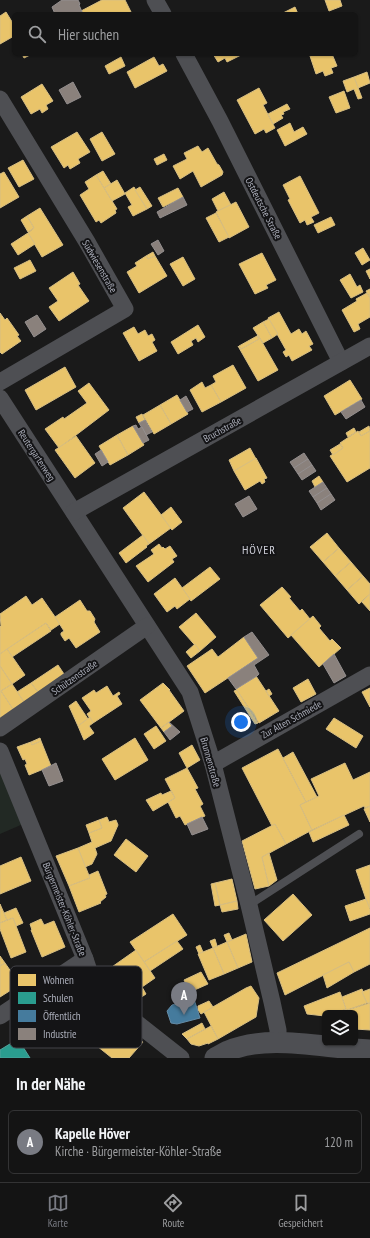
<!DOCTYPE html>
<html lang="de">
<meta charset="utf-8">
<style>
:root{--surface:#141414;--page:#1d1d1d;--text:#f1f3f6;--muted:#9d9ea0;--line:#333334;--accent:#797b83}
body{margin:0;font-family:"PT Sans Narrow",sans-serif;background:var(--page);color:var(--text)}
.controls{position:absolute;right:12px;bottom:12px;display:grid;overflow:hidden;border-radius:6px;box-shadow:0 1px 3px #0004}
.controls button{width:36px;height:36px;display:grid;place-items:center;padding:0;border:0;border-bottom:1px solid var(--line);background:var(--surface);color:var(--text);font:20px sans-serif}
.you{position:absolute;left:241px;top:722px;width:14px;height:14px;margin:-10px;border:3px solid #fff;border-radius:50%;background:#1a73e8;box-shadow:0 0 0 6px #1a73e833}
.badge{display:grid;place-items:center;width:26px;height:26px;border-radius:50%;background:var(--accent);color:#fff;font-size:13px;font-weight:700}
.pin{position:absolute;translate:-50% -33px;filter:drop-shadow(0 1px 2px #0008)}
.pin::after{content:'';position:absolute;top:21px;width:14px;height:12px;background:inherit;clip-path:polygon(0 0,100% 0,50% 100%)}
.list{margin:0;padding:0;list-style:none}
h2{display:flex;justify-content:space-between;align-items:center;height:52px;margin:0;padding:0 16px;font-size:17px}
h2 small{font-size:13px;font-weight:400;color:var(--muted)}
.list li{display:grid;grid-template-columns:26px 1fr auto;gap:12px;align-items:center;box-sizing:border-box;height:64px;margin:0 8px 8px;padding:0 8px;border:1px solid var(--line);border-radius:6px}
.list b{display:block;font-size:15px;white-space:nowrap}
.list p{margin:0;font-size:13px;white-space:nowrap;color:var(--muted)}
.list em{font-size:13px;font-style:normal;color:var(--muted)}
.icon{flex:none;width:22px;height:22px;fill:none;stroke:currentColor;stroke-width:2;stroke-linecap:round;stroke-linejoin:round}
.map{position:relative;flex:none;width:370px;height:1058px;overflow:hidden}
.search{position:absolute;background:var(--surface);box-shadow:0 1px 3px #0004;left:12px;right:12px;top:12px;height:44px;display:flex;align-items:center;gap:10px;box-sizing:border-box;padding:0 14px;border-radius:6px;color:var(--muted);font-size:15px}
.sheet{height:124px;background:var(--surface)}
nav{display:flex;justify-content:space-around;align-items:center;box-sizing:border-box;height:56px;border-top:1px solid var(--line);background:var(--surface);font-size:11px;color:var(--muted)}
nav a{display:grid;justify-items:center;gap:2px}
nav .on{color:var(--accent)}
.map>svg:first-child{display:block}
.green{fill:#222924}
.homes{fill:#e9c46a;stroke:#d7be82}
.schools{fill:#2a9d8f;stroke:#51a29c}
.public{fill:#457b9d;stroke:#648ba6}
.industry{fill:#8a817c;stroke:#948f8f}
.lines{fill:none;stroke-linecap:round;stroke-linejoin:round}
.service{stroke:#4e4f53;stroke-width:8}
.minor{stroke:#4e4f53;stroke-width:17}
.tertiary{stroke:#4e4f53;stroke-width:21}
.labels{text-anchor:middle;stroke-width:4;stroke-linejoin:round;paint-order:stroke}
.street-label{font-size:10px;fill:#acafbb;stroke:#141416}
.quarter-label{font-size:12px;letter-spacing:1px;fill:#cdced7;stroke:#141416}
.key{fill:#141416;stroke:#424248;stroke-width:1}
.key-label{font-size:11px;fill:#acafbb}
</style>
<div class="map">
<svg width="370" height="1058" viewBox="0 0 370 1058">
<rect width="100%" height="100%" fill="#1a1a1a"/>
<path class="green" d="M 0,768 L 23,824 L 0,834 Z"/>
<g class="homes">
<path d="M 102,0 L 125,0 L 131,12 L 126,14 L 83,14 L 81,11 Z"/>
<path d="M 325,0 L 340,0 L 342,6 L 329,11 Z"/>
<path d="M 295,7 L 298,14 L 284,14 L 283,13 Z"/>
<path d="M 6,12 L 14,25 L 14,36 L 0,44 L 0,16 Z"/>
<path d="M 22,54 L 32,54 L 24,58 Z"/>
<path d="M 213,54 L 243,54 L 227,62 L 225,58 L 218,62 Z"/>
<path d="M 316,54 L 332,54 L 337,66 L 331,68 L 333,73 L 325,76 L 323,71 L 316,74 L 310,56 Z"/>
<path d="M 121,57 L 125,66 L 109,74 L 105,66 Z"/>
<path d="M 154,57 L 159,66 L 163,64 L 167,71 L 135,88 L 127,72 Z"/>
<path d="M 367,72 L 370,83 L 358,88 L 354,77 Z"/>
<path d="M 354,77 L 362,98 L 358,99 L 354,89 L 347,92 L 343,81 Z"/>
<path d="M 42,84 L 53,101 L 46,105 L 48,109 L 42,113 L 40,109 L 31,114 L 21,97 Z"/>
<path d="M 259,88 L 267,103 L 263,105 L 275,128 L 266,133 L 264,129 L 255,134 L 237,100 Z"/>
<path d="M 344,91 L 350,108 L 336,113 L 329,97 Z"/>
<path d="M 287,104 L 290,109 L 283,112 L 284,114 L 281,115 L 283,118 L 273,124 L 268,114 Z"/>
<path d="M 290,123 L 294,132 L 303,127 L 307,134 L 285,146 L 277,130 Z"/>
<path d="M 77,132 L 90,152 L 78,159 L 80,163 L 70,169 L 68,165 L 64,168 L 51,147 Z"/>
<path d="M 102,132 L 115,154 L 102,161 L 90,139 Z"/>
<path d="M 198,146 L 202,152 L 208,148 L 217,164 L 219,165 L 223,172 L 222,175 L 201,187 L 193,171 L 180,179 L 173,166 L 187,159 L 184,153 Z"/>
<path d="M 164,154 L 167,160 L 157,165 L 154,159 Z"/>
<path d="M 23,160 L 34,179 L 19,187 L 8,168 Z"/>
<path d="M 103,171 L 111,184 L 104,188 L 96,175 Z"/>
<path d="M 4,172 L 19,197 L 0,208 L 0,174 Z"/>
<path d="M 96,175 L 117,209 L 115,210 L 116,213 L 101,223 L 99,220 L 96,222 L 80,195 L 89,189 L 85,182 Z"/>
<path d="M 300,176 L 319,213 L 311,217 L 314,222 L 307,225 L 305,220 L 300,223 L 288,200 L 290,199 L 283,185 Z"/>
<path d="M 117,180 L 125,194 L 112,201 L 104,188 Z"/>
<path d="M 134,187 L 147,209 L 133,216 L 128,207 L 132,205 L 125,193 Z"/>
<path d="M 140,187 L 152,206 L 147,209 L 135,190 Z"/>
<path d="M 178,188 L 183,197 L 163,207 L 158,198 Z"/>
<path d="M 224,192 L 231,205 L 218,211 L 212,199 Z"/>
<path d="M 236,202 L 249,227 L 229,238 L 216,212 Z"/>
<path d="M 40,208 L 63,245 L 42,257 L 28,233 L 34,228 L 27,216 Z"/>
<path d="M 216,213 L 229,237 L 219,242 L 206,218 Z"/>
<path d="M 27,216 L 34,228 L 28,232 L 21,220 Z"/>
<path d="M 331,217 L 335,225 L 318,233 L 314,225 Z"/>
<path d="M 28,233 L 35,244 L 18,255 L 11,244 Z"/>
<path d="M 363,248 L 370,260 L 362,265 L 355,253 Z"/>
<path d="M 153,252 L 155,256 L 148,259 L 146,256 Z"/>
<path d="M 262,253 L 276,280 L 266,285 L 268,288 L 255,294 L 239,264 Z"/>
<path d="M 146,256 L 148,259 L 155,256 L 167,276 L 139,293 L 127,272 L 137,266 L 135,263 Z"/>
<path d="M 183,257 L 195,279 L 183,286 L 170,264 Z"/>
<path d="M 30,260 L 36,271 L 20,279 L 14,268 Z"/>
<path d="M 370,269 L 370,279 L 366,271 Z"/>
<path d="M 73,272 L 80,284 L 78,285 L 89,301 L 59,321 L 49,307 L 58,301 L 49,288 Z"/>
<path d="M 350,274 L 357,287 L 360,285 L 363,292 L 351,298 L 340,280 Z"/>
<path d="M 370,289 L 370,298 L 366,291 Z"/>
<path d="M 367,293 L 370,298 L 370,317 L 358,324 L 360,329 L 354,332 L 342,310 L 357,301 L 356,299 Z"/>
<path d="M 279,312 L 291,334 L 299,329 L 302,334 L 306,331 L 313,344 L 309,346 L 312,350 L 292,361 L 289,355 L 286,357 L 283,352 L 286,350 L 268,318 Z"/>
<path d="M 0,313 L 5,320 L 7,318 L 19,335 L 17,336 L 21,341 L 2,354 L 0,352 Z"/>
<path d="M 269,319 L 278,334 L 272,338 L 263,322 Z"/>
<path d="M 263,322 L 272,338 L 263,343 L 253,328 Z"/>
<path d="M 198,325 L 205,337 L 198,342 L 196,338 L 191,341 L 193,345 L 178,354 L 171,342 Z"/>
<path d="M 134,327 L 138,334 L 145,330 L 148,336 L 152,334 L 155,340 L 152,342 L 157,351 L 139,361 L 123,333 Z"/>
<path d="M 258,335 L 278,370 L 258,381 L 238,346 L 241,349 L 259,339 L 257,336 Z"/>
<path d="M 257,336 L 259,339 L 241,349 L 239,346 Z"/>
<path d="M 233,365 L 246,388 L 221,402 L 211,385 L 216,382 L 213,376 Z"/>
<path d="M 65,367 L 76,387 L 36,410 L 25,390 Z"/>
<path d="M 350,380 L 362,399 L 335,415 L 324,396 Z"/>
<path d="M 202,382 L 205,388 L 211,385 L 221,402 L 202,412 L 190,390 Z"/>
<path d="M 89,383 L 109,410 L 59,448 L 45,429 L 63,417 L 64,419 L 87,403 L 78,391 Z"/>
<path d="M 177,395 L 188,414 L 171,424 L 160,405 Z"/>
<path d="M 160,405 L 171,424 L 154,434 L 143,415 Z"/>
<path d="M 142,414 L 145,420 L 139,423 L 136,417 Z"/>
<path d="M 133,426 L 144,445 L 128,455 L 117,435 Z"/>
<path d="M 369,426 L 370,431 L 361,436 L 359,432 Z"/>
<path d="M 354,428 L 356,432 L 348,437 L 346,433 Z"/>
<path d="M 358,431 L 361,436 L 370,431 L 370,468 L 347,482 L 330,456 L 343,448 L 340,443 Z"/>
<path d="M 117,435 L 128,455 L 110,465 L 99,446 Z"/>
<path d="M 76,436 L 95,463 L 75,478 L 55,450 Z"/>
<path d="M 340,444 L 343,448 L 333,455 L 330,450 Z"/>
<path d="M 250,448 L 256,459 L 234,471 L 229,460 Z"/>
<path d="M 256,458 L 267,478 L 264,479 L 265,482 L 262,484 L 260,481 L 245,490 L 234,471 Z"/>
<path d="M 319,476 L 323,482 L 315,487 L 312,481 Z"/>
<path d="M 144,492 L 171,528 L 149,544 L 123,508 Z"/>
<path d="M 171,507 L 182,522 L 172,530 L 161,515 Z"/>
<path d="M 327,533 L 339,548 L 323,562 L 310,547 Z"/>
<path d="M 143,535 L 149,544 L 146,546 L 147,547 L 126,563 L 119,553 Z"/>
<path d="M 159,544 L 162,548 L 163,547 L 165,549 L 170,546 L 177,556 L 172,559 L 174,562 L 148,582 L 136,566 L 154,554 L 151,550 Z"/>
<path d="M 339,548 L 351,562 L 335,576 L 323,562 Z"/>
<path d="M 351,562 L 363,576 L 347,590 L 335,576 Z"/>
<path d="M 210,567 L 220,579 L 191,601 L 182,588 Z"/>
<path d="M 363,576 L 370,584 L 370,594 L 359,604 L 347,590 Z"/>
<path d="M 175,578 L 190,599 L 177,609 L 175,606 L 167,612 L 154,594 Z"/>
<path d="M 282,587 L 291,597 L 289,598 L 300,611 L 302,609 L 310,619 L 288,638 L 260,605 Z"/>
<path d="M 370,594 L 370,611 L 362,602 Z"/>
<path d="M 26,596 L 32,605 L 42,598 L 60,624 L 51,630 L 46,623 L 0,654 L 0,627 L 1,626 L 0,614 Z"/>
<path d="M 80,600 L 87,611 L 90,611 L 95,619 L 94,622 L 100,632 L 76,648 L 69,638 L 65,641 L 61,635 L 61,633 L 64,631 L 55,617 Z"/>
<path d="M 196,613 L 216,637 L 200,651 L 179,627 Z"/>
<path d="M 313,616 L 321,626 L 319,628 L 330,641 L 332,639 L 341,648 L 319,667 L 291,635 Z"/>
<path d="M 46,623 L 51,631 L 12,657 L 7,649 Z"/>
<path d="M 244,637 L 258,658 L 205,693 L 187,666 L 212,649 L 218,657 Z"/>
<path d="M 195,644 L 200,651 L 191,658 L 186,652 Z"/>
<path d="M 7,649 L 25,675 L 12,684 L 0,666 L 0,654 Z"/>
<path d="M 58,665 L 64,674 L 38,692 L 31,683 Z"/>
<path d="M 0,666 L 12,684 L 1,691 L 13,709 L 0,718 Z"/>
<path d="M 256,676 L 279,711 L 259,723 L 236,689 Z"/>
<path d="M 308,679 L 316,694 L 301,702 L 293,688 Z"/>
<path d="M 31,683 L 38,692 L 24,702 L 17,692 Z"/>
<path d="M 163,683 L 170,690 L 169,690 L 184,711 L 161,728 L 140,700 Z"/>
<path d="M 12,684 L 24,702 L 13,709 L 1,691 Z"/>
<path d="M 107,686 L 113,696 L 119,692 L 120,694 L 117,696 L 122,704 L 93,723 L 87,714 L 91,711 L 82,698 L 94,690 L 96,693 Z"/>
<path d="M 370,688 L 370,707 L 362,692 Z"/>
<path d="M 269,689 L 272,694 L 269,696 L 266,691 Z"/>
<path d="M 237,690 L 258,723 L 255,724 L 234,691 Z"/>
<path d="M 76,701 L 88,719 L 78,726 L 69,706 Z"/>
<path d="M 90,717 L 93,723 L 89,726 L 94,733 L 84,740 L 78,726 Z"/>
<path d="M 334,718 L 363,736 L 356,748 L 326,729 Z"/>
<path d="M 169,722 L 172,726 L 164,732 L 161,728 Z"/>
<path d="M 156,726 L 166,741 L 154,749 L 144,734 Z"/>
<path d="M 40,738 L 41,741 L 32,745 L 31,742 Z"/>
<path d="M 135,738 L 148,760 L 115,780 L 102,759 Z"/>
<path d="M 41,741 L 51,766 L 29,775 L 25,765 L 27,764 L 25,759 L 23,760 L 17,747 L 31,742 L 32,745 Z"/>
<path d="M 192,745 L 200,760 L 187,768 L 179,753 Z"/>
<path d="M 278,749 L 306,802 L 300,805 L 312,830 L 286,844 L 275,824 L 272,826 L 242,768 Z"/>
<path d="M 293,752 L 317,797 L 306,802 L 283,758 Z"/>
<path d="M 345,763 L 353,780 L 370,772 L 370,806 L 365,808 L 364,806 L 312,830 L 300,805 L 319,796 L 311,779 Z"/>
<path d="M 187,768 L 198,788 L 195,789 L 203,804 L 200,806 L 205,816 L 185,825 L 180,816 L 176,818 L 168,802 L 175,798 L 165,779 Z"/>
<path d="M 171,791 L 175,798 L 153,811 L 146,800 L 161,793 L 162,795 Z"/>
<path d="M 370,806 L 370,822 L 364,809 Z"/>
<path d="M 344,815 L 349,825 L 313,842 L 309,832 Z"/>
<path d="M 107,817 L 109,822 L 116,820 L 118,825 L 111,841 L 95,848 L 97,854 L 92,864 L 85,867 L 78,848 L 92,842 L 89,833 L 102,828 L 99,820 Z"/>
<path d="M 99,820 L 102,828 L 89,833 L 86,825 Z"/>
<path d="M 275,824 L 286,844 L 262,857 L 269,886 L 255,889 L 242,841 Z"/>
<path d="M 126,839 L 148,856 L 136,872 L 114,855 Z"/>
<path d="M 78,848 L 90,878 L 69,886 L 56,856 Z"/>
<path d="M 269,853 L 277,880 L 269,886 L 262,857 Z"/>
<path d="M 21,857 L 31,881 L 0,894 L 0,866 Z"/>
<path d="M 370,865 L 370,907 L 369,908 L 356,870 Z"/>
<path d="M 98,871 L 107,894 L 105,895 L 106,897 L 100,902 L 101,903 L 79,912 L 69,886 L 90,878 L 89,875 Z"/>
<path d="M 232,879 L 237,901 L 220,905 L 215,883 Z"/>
<path d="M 215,883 L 220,905 L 215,906 L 211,884 Z"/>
<path d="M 293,894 L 312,915 L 283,941 L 264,920 Z"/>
<path d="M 366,899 L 370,909 L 370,914 L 350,921 L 345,906 Z"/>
<path d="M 237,901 L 238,909 L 222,912 L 220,905 Z"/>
<path d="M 0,904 L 7,920 L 0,923 Z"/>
<path d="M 16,908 L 23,923 L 16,926 L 13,918 L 7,920 L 4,913 Z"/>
<path d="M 173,914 L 187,935 L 144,962 L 130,942 Z"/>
<path d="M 13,918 L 26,952 L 11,958 L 0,929 L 0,923 Z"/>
<path d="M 41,919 L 44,925 L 54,921 L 65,947 L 42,957 L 31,930 L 32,930 L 30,924 Z"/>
<path d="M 370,928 L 370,964 L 354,972 L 349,962 L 285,995 L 277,973 Z"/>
<path d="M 229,933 L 232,940 L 227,942 L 224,935 Z"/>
<path d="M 246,934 L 252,962 L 238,968 L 227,942 Z"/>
<path d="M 215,939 L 217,946 L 213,948 L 210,941 Z"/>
<path d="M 177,941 L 183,949 L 150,971 L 144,962 Z"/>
<path d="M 227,942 L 238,968 L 224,974 L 213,948 Z"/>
<path d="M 200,945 L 203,952 L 199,954 L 196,947 Z"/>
<path d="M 213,948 L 224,974 L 209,980 L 198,954 Z"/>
<path d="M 136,950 L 155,978 L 142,987 L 146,994 L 137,1000 L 132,993 L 131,999 L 126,1000 L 124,999 L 123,992 L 109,969 Z"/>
<path d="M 0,956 L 5,963 L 0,966 Z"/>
<path d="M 349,962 L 354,972 L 327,988 L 323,975 Z"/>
<path d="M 5,963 L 12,973 L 15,971 L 19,978 L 16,980 L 19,985 L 0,997 L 0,966 Z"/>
<path d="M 201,972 L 208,984 L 190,992 L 184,980 Z"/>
<path d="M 251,986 L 259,998 L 256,1017 L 218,1039 L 204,1012 L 246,988 Z"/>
<path d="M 362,989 L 367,1003 L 344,1011 L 346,1009 L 342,997 Z"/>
<path d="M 370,989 L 370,1003 L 367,1003 L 362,992 Z"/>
<path d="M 340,992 L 346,1009 L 335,1013 L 325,1013 L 325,1016 L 307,1014 L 304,1006 Z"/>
<path d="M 209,1001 L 213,1007 L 201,1014 L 198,1010 L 198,1006 Z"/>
<path d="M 370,1003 L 370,1030 L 355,1029 L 355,1013 L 338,1013 Z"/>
<path d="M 102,1009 L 143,1042 L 129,1058 L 112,1058 L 82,1034 Z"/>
<path d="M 202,1023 L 205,1029 L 187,1039 L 182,1034 Z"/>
<path d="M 211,1026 L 218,1039 L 208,1044 L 208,1043 L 199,1046 L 191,1044 L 187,1039 Z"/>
</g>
<path class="schools" d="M 18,1039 L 30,1058 L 0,1058 L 0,1050 Z"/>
<path class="public" d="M 194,999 L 200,1018 L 177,1024 L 171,1023 L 167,1011 L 172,1005 Z"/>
<g class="industry">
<path d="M 62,0 L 78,0 L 80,4 L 79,5 L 83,14 L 55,14 L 52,7 Z"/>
<path d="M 73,82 L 81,97 L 67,104 L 59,90 Z"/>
<path d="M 183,197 L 187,205 L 160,218 L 157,212 Z"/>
<path d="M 158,240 L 164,251 L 158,255 L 151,244 Z"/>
<path d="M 37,315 L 46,329 L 34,337 L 25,322 Z"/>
<path d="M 186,396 L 193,409 L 187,412 L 180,400 Z"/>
<path d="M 361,400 L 365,407 L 346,419 L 341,412 Z"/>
<path d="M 145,420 L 152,432 L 146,435 L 139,423 Z"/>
<path d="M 136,425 L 138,429 L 142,427 L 149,440 L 143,443 L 133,426 Z"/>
<path d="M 101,450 L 108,462 L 102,466 L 95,454 Z"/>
<path d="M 304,453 L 308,459 L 294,468 L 290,462 Z"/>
<path d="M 308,459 L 312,465 L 298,474 L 294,468 Z"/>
<path d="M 312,465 L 316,471 L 302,480 L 298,474 Z"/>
<path d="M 323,482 L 327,488 L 313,497 L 309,491 Z"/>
<path d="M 327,488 L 331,494 L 317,503 L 313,497 Z"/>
<path d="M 331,494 L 335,500 L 321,510 L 317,503 Z"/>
<path d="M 249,496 L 257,509 L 243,517 L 235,504 Z"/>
<path d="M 252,632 L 269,655 L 254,665 L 259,674 L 257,676 L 236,689 L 228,678 L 258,658 L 244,637 Z"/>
<path d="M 334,654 L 346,676 L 334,683 L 323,664 Z"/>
<path d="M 169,722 L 180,732 L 170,740 L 164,732 L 172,726 Z"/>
<path d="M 56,763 L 63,781 L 49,786 L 42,770 Z"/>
<path d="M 202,817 L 208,829 L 192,835 L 187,824 Z"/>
</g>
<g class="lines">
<path class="service" d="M 249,905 L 359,834"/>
<g class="minor">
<path d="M 155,0 L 163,14"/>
<path d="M 184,54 L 220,121 L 341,362"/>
<path d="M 0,99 L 87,242 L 125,309 L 0,382"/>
<path d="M 0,398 L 190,692 L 213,764 L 249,905 L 272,1002 L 278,1030 L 278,1042"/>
<path d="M 74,512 L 370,346"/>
<path d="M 0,728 L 147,626"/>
<path d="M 0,751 L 85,959 L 92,980 L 105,998 L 181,1058"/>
<path d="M 213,764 L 370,675"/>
<path d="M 0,1016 L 85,959"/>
</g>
<path class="tertiary" d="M 215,1058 C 219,1056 224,1053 228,1051 C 269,1033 327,1049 370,1050"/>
</g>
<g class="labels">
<g class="street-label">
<text transform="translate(264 208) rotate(63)" y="4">Ostdeutsche Straße</text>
<text transform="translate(100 266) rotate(60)" y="4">Südwiesenstraße</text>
<text transform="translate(222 429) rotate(-29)" y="4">Bruchstraße</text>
<text transform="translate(37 455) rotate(57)" y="4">Reutergartenweg</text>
<text transform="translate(74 677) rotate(-35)" y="4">Schützenstraße</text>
<text transform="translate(291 719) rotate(-29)" y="4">Zur Alten Schmiede</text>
<text transform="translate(211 762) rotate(74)" y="4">Brunnenstraße</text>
<text transform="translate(65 909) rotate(68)" y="4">Bürgermeister-Köhler-Straße</text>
</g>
<g class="quarter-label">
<text x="259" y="554">HÖVER</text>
</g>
</g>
<rect x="10" y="966" width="132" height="82" rx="6" class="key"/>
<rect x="18" y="974" width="18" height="12" fill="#e9c46a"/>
<rect x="18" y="992" width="18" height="12" fill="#2a9d8f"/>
<rect x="18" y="1010" width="18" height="12" fill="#457b9d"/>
<rect x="18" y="1028" width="18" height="12" fill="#8a817c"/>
<g class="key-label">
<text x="43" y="984">Wohnen</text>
<text x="43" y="1002">Schulen</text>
<text x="43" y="1020">Öffentlich</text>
<text x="43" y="1038">Industrie</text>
</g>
</svg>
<div class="controls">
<button><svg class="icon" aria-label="layers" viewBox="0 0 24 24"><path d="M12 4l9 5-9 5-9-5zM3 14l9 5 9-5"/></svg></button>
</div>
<div class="you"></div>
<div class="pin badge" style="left:184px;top:1015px">A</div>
<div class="search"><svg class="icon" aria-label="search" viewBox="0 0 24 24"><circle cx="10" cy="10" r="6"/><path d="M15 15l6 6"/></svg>Hier suchen</div>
</div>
<section class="sheet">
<h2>In der Nähe<small></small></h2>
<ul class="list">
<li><span class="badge">A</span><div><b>Kapelle Höver</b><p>Kirche · Bürgermeister-Köhler-Straße</p></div><em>120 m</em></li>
</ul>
</section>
<nav>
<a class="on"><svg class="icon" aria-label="map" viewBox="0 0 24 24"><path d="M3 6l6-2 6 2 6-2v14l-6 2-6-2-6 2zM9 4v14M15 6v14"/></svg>Karte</a>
<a><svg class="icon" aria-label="directions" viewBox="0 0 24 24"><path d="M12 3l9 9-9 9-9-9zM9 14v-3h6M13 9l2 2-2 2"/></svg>Route</a>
<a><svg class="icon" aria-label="saved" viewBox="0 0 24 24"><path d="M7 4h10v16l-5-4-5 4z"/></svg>Gespeichert</a>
</nav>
